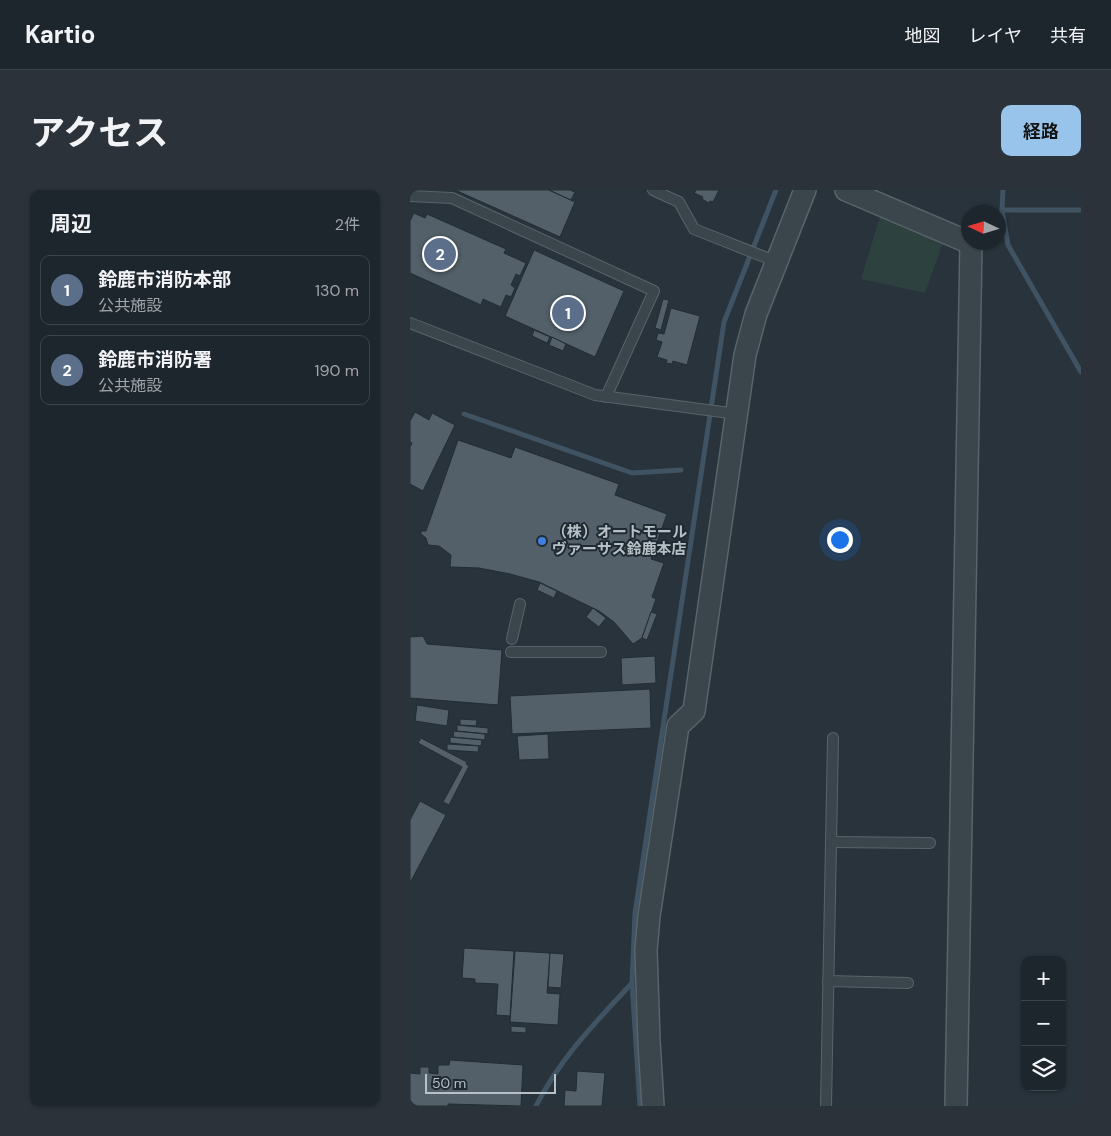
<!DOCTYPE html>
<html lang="ja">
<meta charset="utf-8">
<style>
:root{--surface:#1e262d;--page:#2b3239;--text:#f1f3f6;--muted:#a1a5aa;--line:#3c4349;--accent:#98c4eb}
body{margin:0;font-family:"DM Sans","Noto Sans JP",sans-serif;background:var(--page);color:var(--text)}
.controls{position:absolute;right:15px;bottom:15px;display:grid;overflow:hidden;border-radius:10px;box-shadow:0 1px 4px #0004}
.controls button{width:45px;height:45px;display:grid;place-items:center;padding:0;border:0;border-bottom:1px solid var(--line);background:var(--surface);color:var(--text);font:25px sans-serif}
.compass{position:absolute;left:551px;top:15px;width:45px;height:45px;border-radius:50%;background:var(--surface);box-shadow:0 1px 4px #0004;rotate:274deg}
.scale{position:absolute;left:15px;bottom:12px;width:131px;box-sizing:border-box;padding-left:5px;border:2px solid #b7c0c7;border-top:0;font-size:14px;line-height:18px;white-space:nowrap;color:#b7c0c7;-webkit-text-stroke:4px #202a32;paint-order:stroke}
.you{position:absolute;left:429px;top:349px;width:18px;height:18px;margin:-12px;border:4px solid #fff;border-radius:50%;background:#1a73e8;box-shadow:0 0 0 8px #1a73e833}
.badge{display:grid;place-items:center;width:32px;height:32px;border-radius:50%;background:var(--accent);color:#fff;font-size:16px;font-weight:700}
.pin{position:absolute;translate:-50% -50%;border:2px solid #fff;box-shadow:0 1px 5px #0006}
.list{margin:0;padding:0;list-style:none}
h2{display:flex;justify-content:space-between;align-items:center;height:65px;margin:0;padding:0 20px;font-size:21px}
h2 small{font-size:16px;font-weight:400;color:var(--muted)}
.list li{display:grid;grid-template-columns:32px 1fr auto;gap:15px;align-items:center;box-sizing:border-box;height:70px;margin:0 10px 10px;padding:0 10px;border:1px solid var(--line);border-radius:10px}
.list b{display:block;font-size:19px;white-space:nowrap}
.list p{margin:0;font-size:16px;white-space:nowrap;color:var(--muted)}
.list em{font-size:16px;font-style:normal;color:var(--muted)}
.icon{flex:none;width:28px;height:28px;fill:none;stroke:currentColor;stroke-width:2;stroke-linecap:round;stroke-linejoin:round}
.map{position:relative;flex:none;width:671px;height:916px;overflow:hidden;border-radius:10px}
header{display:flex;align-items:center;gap:30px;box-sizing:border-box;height:70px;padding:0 25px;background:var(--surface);border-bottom:1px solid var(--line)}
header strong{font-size:24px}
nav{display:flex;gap:28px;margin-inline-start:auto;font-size:18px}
.intro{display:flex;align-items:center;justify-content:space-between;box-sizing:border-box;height:120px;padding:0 30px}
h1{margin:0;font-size:35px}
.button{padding:12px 22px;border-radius:10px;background:var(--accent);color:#111;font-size:18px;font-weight:700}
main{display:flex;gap:30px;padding:0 30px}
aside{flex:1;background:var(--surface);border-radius:10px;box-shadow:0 1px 4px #0004}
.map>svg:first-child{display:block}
.green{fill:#2d413f}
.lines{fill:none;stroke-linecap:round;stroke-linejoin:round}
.stream{stroke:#405363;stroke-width:5}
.building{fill:#536069;stroke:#222c34}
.service-casing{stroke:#59636a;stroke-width:12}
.minor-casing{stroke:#59636a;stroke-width:24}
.service{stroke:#3b454c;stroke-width:10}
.minor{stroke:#3b454c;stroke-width:21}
.shop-dot{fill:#3f7fe0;stroke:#202a32;stroke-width:2}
.labels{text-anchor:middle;stroke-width:4;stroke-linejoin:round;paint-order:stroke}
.poi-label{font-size:15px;font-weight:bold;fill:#b7c0c7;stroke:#202a32;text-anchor:start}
</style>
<header>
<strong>Kartio</strong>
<nav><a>地図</a><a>レイヤ</a><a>共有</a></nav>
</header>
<div class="intro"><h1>アクセス</h1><a class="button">経路</a></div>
<main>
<aside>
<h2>周辺<small>2件</small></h2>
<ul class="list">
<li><span class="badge" style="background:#5c6f8a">1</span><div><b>鈴鹿市消防本部</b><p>公共施設</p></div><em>130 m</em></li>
<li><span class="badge" style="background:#5c6f8a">2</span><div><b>鈴鹿市消防署</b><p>公共施設</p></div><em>190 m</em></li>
</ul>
</aside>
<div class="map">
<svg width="671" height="916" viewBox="0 0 671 916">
<rect width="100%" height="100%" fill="#28333c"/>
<path class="green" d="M 471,23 L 534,50 L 515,103 L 451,89 Z"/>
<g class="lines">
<g class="stream">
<path d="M 593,0 L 592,20 L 598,55 L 671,182"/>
<path d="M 592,20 L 671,20"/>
<path d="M 54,224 L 222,283 L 271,280"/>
<path d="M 126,916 C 151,867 185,833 222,793"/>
<path d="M 230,916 L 222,793 L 225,723 L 314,132 L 366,0"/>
</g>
</g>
<g class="building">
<path d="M 45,0 L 139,0 L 165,12 L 150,47 Z"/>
<path d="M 139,0 L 160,0 L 165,2 L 161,10 Z"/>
<path d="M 286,0 L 309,0 L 303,12 L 300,11 L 299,13 L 292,9 L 293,7 L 284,3 Z"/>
<path d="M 4,23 L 15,28 L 17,24 L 96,59 L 94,63 L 116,73 L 110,86 L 106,84 L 101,95 L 105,98 L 101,107 L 96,105 L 91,117 L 73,109 L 71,115 L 0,83 L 0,31 Z"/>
<path d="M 124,60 L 214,101 L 185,167 L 95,126 Z"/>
<path d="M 253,109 L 259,110 L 251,140 L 245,138 Z"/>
<path d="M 261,118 L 290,126 L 277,175 L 263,171 L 262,174 L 256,173 L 257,170 L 247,167 L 252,152 L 246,150 L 248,143 L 254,144 Z"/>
<path d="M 124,140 L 140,147 L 137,153 L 122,146 Z"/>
<path d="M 142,147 L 156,154 L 153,161 L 139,155 Z"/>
<path d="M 5,222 L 19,230 L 22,223 L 45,235 L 13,301 L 0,294 L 0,257 L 2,253 L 0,252 L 0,231 Z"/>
<path d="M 48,250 L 101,268 L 105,257 L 209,294 L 205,305 L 257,324 L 241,369 L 254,373 L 242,407 L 246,409 L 232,448 L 223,454 L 204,432 L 189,421 L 129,392 L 100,384 L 69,378 L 40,377 L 41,365 L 29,356 L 18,355 L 16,348 L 11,344 L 11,341 L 16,341 Z"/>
<path d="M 130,393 L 147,401 L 144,408 L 127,400 Z"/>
<path d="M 183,418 L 196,428 L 189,437 L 176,427 Z"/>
<path d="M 241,422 L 247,424 L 237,450 L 232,448 Z"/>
<path d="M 13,446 L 17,454 L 92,460 L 88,515 L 0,508 L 0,447 Z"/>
<path d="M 245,466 L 246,493 L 212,495 L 211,468 Z"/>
<path d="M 240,499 L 241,538 L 102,544 L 100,506 Z"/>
<path d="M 7,515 L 39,520 L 37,536 L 5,531 Z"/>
<path d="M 50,529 L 67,530 L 66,536 L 50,535 Z"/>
<path d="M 47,535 L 78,538 L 78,544 L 47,541 Z"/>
<path d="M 44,541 L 75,544 L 75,550 L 43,547 Z"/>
<path d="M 138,544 L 139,569 L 109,570 L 107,546 Z"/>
<path d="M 40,547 L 72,550 L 71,556 L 40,553 Z"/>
<path d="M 11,548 L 57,572 L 56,574 L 59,576 L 39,615 L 33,612 L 52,577 L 8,553 Z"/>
<path d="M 37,554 L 69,556 L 68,562 L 37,560 Z"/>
<path d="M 10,611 L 36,625 L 0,693 L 0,630 Z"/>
<path d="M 54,758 L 104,761 L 100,826 L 86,825 L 88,794 L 65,793 L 65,789 L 52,788 Z"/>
<path d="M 105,761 L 140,763 L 137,803 L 150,804 L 148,835 L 100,832 Z"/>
<path d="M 140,763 L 154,764 L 151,798 L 138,797 Z"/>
<path d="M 101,836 L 116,837 L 116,843 L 101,842 Z"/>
<path d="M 40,870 L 113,875 L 111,916 L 38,914 L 38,916 L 0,916 L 0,883 L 10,884 L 10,877 L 19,877 L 19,883 L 28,884 L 28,875 L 39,875 Z"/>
<path d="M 167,881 L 195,883 L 192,916 L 154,916 L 155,900 L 166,901 Z"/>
</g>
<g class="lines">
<g class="service-casing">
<g id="service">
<path d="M 243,0 L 269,12 L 284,39 L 367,72"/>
<path d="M 0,6 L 42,8 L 244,101 L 196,207"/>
<path d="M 0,133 L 185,205 L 327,224"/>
<path d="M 102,449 L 110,414"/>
<path d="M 101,462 L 191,462"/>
<path d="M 421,652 L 520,653"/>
<path d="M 418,791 L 498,793"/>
<path d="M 416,916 L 423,548"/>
</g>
</g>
<g class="minor-casing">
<g id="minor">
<path d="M 436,0 L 558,52"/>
<path d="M 243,916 L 239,851 L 236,760 L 239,726 L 268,536 L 284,521 L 335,165 L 346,124 L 395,0"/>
<path d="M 546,916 L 561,53 L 560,52"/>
</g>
</g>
<use href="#service" class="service"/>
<use href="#minor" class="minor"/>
</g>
<circle class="shop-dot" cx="132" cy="351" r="5"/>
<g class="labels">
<g class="poi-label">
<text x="142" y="347">（株）オートモール<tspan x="142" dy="17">ヴァーサス鈴鹿本店</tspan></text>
</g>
</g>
</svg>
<div class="controls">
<button>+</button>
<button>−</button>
<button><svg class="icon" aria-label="layers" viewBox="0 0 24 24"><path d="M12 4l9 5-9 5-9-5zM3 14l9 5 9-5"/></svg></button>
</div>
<svg class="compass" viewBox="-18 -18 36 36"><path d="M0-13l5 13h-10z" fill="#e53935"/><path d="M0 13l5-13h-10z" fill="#a1a5aa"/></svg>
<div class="scale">50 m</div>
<div class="you"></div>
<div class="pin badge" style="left:158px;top:123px;background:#5c6f8a">1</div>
<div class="pin badge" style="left:30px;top:64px;background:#5c6f8a">2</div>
</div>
</main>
